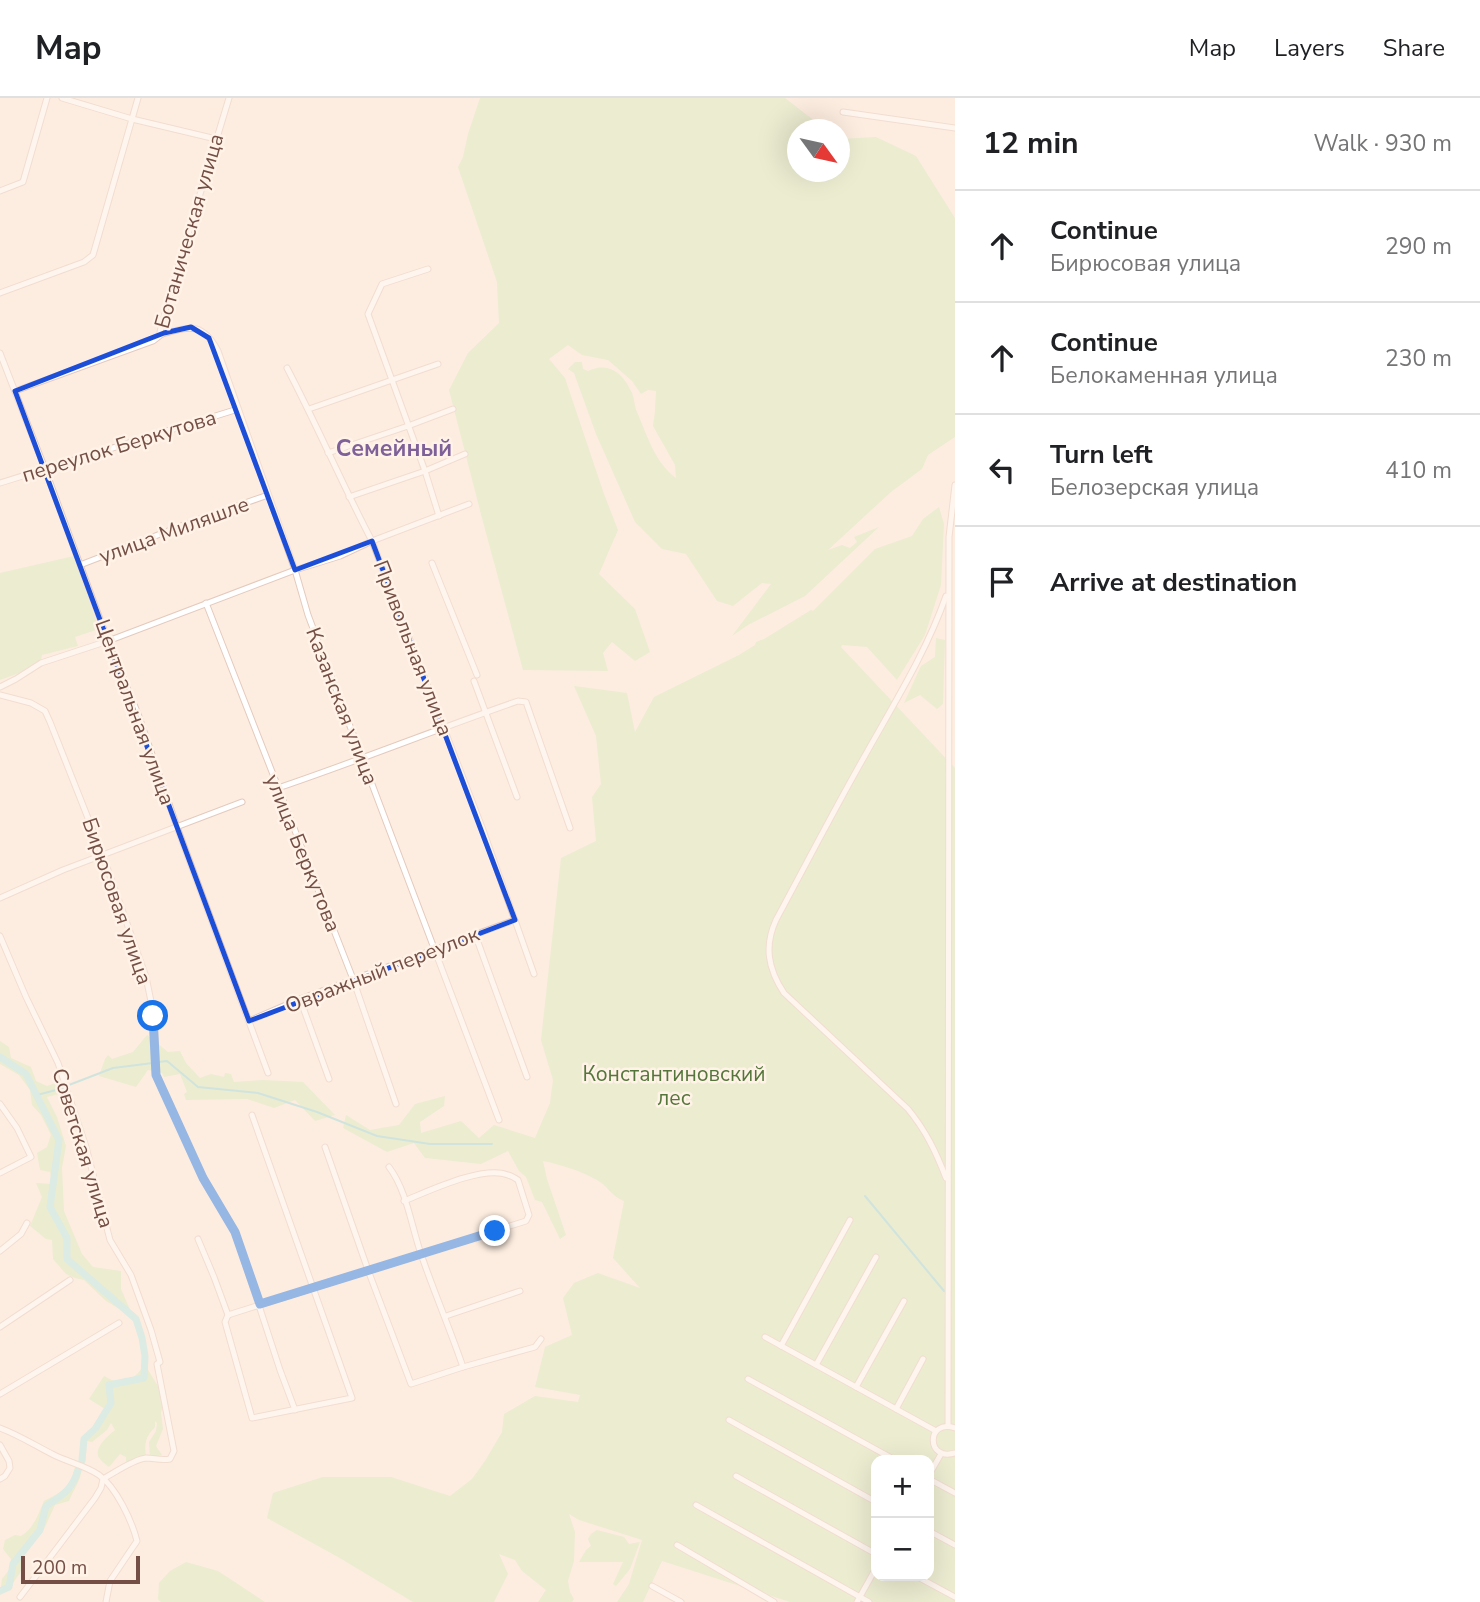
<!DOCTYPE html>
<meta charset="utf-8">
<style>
:root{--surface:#fff;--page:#f2f2f2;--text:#202124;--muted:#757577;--line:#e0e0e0}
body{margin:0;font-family:"Nunito Sans",sans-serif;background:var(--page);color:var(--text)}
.controls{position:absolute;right:21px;bottom:21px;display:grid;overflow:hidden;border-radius:14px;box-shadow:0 7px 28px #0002}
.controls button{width:63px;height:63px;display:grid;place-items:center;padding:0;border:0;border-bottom:2px solid var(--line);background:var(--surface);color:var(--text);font:35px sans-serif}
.compass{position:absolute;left:787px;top:21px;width:63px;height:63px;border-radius:50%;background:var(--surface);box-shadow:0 7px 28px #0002;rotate:123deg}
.scale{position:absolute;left:21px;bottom:18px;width:119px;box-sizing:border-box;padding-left:7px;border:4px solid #754f46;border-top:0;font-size:19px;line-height:24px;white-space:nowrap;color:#754f46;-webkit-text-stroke:5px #fff2e7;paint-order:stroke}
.stop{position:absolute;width:21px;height:21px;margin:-16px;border:5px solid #1a73e8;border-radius:50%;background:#fff}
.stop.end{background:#1a73e8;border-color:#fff;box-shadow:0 2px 7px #0008}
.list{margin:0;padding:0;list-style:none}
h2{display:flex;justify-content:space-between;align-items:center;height:91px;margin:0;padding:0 28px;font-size:30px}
h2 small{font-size:23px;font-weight:400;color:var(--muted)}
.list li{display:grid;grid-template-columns:46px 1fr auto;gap:21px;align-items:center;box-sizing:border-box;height:112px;padding:0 28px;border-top:2px solid var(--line)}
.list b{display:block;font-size:26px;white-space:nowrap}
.list p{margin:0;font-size:23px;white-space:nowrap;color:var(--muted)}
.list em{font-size:23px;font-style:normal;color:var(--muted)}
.icon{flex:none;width:38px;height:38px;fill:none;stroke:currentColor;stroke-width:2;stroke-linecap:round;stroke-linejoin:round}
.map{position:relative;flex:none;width:955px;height:1504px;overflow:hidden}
header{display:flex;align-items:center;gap:42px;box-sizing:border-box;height:98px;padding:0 35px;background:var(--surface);border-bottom:2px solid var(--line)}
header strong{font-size:33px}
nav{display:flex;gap:38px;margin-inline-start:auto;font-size:24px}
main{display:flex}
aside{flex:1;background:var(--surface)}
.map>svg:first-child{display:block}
.green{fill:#d7ebbe;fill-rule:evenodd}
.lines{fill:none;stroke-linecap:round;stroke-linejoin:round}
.stream{stroke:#99dada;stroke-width:2}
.river{stroke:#b3e8e7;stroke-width:7}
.minor-casing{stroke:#e4cabe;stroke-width:7}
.minor{stroke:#fff;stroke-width:5}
.route{stroke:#1a73e8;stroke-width:9}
.marked{fill:none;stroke:#1d4ed8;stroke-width:5;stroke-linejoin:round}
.labels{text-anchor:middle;stroke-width:5;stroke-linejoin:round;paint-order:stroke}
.street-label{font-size:21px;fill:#754f46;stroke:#fff2e7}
.park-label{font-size:21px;fill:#55763b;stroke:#fff2e7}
.neighbourhood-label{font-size:23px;font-weight:bold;fill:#7e6199;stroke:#fff2e7}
</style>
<header>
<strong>Map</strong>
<nav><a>Map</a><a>Layers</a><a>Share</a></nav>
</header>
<main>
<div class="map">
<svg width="955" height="1504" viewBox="0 0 955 1504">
<rect width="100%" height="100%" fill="#fdede0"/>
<g class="green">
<path d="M 480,0 L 785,0 L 825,31 L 797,32 L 797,74 L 839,74 L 840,41 L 876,39 L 916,58 L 955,120 L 955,339 L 928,357 L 922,371 L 891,394 L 828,452 L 842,447 L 850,450 L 857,444 L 854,439 L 879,429 L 805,498 L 748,527 L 732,538 L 771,486 L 762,485 L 733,508 L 717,503 L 686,456 L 662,451 L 635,424 L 596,336 L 574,275 L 568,271 L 575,264 L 582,264 L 583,271 L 588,273 C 608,263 623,275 631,293 C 635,300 634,308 637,314 C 647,337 655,365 676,380 L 675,367 L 653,328 L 655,313 L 656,293 L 648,292 L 641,296 L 632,283 L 608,262 L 582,257 L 568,247 L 549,261 L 565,280 L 604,396 L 618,432 L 599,476 L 635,511 L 650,554 L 635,563 L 612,544 L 603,555 L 608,573 L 523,572 L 482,420 L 449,292 L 468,255 L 499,225 L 497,184 L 458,69 L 463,59 L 468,36 Z"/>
<path d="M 939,409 L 944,426 L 941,487 L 925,537 L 897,582 L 867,549 L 842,547 L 841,549 L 955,670 L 955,1504 L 790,1504 L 662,1463 L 643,1504 L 617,1504 L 629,1486 L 642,1442 L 579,1422 L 569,1416 L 575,1434 L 574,1463 L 568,1483 L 570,1494 L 574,1501 L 572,1504 L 538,1504 L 546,1492 L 522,1473 L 515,1462 L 499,1456 L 508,1476 L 494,1504 L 413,1504 L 338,1459 L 267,1420 L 273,1395 L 323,1379 L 391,1379 L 450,1398 L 472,1381 L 485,1363 L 502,1334 L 504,1316 L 535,1298 L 578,1304 L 580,1297 L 535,1289 L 545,1249 L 572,1237 L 563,1200 L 574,1185 L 598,1175 L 640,1190 L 613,1160 L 624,1103 C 611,1098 608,1088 597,1082 C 581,1073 562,1067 543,1063 L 547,1081 L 566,1137 L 560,1141 L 542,1104 L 535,1102 L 526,1079 L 519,1073 L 508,1053 L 481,1066 L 425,1060 L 414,1045 L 387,1054 L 343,1030 L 346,1017 L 370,1032 L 399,1027 L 415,1006 L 445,998 L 444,1008 L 420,1024 L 421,1035 L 461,1023 L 479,1040 L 494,1027 L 535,1040 L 550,1005 L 553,982 L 541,942 L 561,760 L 596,743 L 592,699 L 601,686 L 596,638 L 574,588 L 627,595 L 635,634 L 654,599 L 739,557 L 755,547 L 756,544 L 764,541 L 811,512 L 813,513 L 875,451 L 912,438 L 923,421 ZM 876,1362 L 929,1362 L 929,1478 L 876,1478 Z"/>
<path d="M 74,458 L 99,531 L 75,539 L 78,548 L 42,557 L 41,562 L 19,575 L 0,582 L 0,475 Z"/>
<path d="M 936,540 L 945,542 L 943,606 L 937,611 L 920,597 L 904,605 L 921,568 L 935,559 Z"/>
<path d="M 147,937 L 168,954 L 180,953 L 186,965 L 200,980 L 211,976 L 224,979 L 225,975 L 231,976 L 234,984 L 263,982 L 303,984 L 335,1017 L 315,1023 L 295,1002 L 274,1010 L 247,1001 L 186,1002 L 184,996 L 187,994 L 180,976 L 164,979 L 162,975 L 148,972 L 136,989 L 99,978 L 105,961 L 108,957 L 112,961 L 133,954 Z"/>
<path d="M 0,943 L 9,949 L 11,960 L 31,969 L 36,983 L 47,988 L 61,983 L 63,995 L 47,999 L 57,1019 L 66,1048 L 62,1070 L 64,1113 L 82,1156 L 93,1169 L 121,1173 L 121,1191 L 131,1214 L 126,1215 L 106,1203 L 84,1182 L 75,1180 L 66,1176 L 53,1161 L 52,1142 L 46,1141 L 30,1128 L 42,1099 L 36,1085 L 52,1086 L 50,1074 L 40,1072 L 37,1055 L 47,1049 L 51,1037 L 41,1017 L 32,1007 L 30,992 L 19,977 L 0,966 Z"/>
<path d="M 145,1267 L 161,1293 L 163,1307 L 161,1315 L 163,1331 L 156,1348 L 162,1357 L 150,1360 L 149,1344 L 156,1333 L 157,1325 L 155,1323 L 155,1329 C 146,1338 144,1345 146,1358 L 128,1366 L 126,1363 L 126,1359 L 120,1356 L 109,1369 C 106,1366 102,1364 100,1361 C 92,1351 108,1338 115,1332 L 111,1325 L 107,1332 L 92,1344 L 87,1343 L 85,1366 L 79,1364 L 82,1340 L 98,1325 L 105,1311 L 89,1301 L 104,1278 C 123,1290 133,1282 145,1267 Z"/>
<path d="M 75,1369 L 82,1370 C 80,1385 74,1390 69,1403 L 55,1407 L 44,1431 L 27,1449 L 20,1475 L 13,1485 L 0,1497 L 2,1481 L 9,1472 L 11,1461 L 3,1451 L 5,1442 L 15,1437 L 21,1438 C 34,1430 38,1417 44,1403 C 62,1394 71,1389 75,1369 Z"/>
<path d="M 597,1432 L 624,1439 L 629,1446 L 640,1444 L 630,1471 L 616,1488 L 613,1486 L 623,1464 L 579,1464 L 586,1452 L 591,1448 L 588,1441 L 591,1436 Z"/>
<path d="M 186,1464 L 218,1473 L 265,1504 L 161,1504 L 158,1501 L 159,1485 L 170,1473 Z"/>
</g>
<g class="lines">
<g class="stream">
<path d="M 158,964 L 167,963 L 198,989 L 258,995 L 317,1014 L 377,1038 L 430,1046 L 492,1046"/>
<path d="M 37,997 L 56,992 L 113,970 L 153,965"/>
<path d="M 865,1098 L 944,1193"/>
</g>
<g class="river">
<path d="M 0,959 L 26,976 L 59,1042 L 50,1109 L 67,1140 L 67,1161 L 136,1221 L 142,1240 L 145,1258 L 144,1280 L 109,1287 L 111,1305 L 95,1331 L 84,1341 L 82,1362"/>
<path d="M 0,1493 L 9,1489 L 13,1466 L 40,1432 L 46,1408 C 63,1397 72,1392 78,1372"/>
</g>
<g class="minor-casing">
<g id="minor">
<path d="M 62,0 L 132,21 L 216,41"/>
<path d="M 843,14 L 955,30"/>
<path d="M 0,93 L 23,84 L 47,0"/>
<path d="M 428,171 L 382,186 L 368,216 L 425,373 L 439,418"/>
<path d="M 0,195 L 84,164 L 93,157 L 138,0"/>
<path d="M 162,236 C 189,229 202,223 218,253 L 295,472 L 308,517 L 499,1022"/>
<path d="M 0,255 L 45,371 L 108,543 L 138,616 L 177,729 L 268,975"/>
<path d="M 287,270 C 317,327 342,386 372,443 L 469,406"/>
<path d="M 15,293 L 153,243 L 162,236 L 160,234 L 166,209 L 229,0"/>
<path d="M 309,311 L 438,266"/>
<path d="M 328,355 L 408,328 L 453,311"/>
<path d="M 0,385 L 238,311"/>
<path d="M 349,399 L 425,373 L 465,356"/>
<path d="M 432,465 L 477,577"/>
<path d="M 80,467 L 194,423 L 268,397"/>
<path d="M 206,505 L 353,881 L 396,1006"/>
<path d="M 474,583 L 517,699"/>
<path d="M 0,589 L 16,581 L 41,565 L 108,543 L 295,472 L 340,458 L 372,443 L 483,732 L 534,876"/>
<path d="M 0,597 L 31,605 L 45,613 L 50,624 L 103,758 L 146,879 L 154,918 L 156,977 L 203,1080 L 235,1134 L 280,1272 L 295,1312"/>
<path d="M 278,690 C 358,663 437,631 518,603 L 526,604 L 570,730"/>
<path d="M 0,800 L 63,772 L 242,704"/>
<path d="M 475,836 L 527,979"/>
<path d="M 0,838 L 26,899 L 58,965 L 86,1049 L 110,1142 L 131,1177 L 151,1232 L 160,1264 L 157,1266 L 174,1353 L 170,1361 C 161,1363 154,1360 146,1360 C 134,1361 114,1375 103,1381 L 101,1390 L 95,1400 L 20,1499"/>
<path d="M 300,901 L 329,981"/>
<path d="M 249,923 L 300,901 L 515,822"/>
<path d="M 0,1006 L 17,1030 L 31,1059 L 0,1075"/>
<path d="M 325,1049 L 368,1172 L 411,1286 L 463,1269 L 535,1249 L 541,1241"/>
<path d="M 389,1069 C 407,1093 411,1127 421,1156 C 434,1194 450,1231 463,1269"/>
<path d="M 946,1080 C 936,1054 926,1033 908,1011 L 784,895 C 768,871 764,848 776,822 C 805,768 833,714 863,661 C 893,607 926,555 946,498"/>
<path d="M 198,1141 L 214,1179 L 228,1217 L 225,1224 L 252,1320 L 352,1300 L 252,1017"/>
<path d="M 0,1153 L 21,1136 L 27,1125"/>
<path d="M 228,1217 L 526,1123 L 529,1117 L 518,1082 C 515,1080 512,1078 508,1077 C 483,1067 429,1093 404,1103"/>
<path d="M 446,1218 L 520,1193"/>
<path d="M 0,1229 L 70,1182"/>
<path d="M 765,1239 L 936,1333"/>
<path d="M 781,1248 L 850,1122"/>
<path d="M 816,1267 L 876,1159"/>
<path d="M 748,1281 L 895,1362"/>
<path d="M 856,1289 L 904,1203"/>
<path d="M 0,1296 L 119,1225"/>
<path d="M 896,1311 L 923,1261"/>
<path d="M 729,1322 L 876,1404"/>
<path d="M 948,1328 L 949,439 L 955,387"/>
<path d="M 0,1330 C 19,1337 36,1348 54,1357 C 68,1364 86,1368 99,1377 C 116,1389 132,1423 137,1443 L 110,1483 L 106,1504"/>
<path d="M 955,1330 C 926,1320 926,1364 955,1355"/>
<path d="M 0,1347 L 9,1363 L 10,1370 L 5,1378 L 0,1381"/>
<path d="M 929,1377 L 941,1356"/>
<path d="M 736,1378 L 876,1456"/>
<path d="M 929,1381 L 955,1395"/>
<path d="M 696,1407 L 869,1504"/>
<path d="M 929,1433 L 955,1447"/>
<path d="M 677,1447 L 774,1504"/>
<path d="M 916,1478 L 955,1499"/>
<path d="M 652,1488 L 681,1504"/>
<path d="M 857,1504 L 876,1470"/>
</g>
</g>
<use href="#minor" class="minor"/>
</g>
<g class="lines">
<path class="route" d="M 153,918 L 156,977 L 203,1080 L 235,1134 L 260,1206 L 495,1133"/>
</g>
<path d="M0 0H955V1504H0ZM 191,229 L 209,240 L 295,472 L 372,443 L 515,822 L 249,923 L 15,293 L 164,235 Z" fill="#fdede0" fill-opacity=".55" fill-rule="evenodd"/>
<path class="marked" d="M 191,229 L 209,240 L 295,472 L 372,443 L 515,822 L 249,923 L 15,293 L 164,235 Z"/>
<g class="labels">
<g class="street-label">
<text transform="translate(189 133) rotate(-74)" y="7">Ботаническая улица</text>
<text transform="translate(119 348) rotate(-17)" y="7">переулок Беркутова</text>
<text transform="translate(174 432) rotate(-20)" y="7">улица Миляшле</text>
<text transform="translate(413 550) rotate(69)" y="7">Привольная улица</text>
<text transform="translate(342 608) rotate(69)" y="7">Казанская улица</text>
<text transform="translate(135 614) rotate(70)" y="7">Центральная улица</text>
<text transform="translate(303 755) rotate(68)" y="7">улица Беркутова</text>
<text transform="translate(117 803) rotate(71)" y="7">Бирюсовая улица</text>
<text transform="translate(382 872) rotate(-21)" y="7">Овражный переулок</text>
<text transform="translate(83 1050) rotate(73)" y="7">Советская улица</text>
</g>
<g class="park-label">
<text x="674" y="983">Константиновский<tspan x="674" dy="24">лес</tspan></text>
</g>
<g class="neighbourhood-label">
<text x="394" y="358">Семейный</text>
</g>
</g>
</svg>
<div class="controls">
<button>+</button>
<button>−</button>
</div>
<svg class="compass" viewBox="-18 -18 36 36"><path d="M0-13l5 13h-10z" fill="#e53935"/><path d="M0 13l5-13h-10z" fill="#757577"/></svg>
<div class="scale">200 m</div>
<div class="stop" style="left:153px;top:918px"></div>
<div class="stop end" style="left:495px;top:1133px"></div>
</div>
<aside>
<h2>12 min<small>Walk · 930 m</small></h2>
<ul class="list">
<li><svg class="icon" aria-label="ahead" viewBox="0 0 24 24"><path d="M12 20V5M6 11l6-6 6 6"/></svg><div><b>Continue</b><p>Бирюсовая улица</p></div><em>290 m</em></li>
<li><svg class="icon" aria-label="ahead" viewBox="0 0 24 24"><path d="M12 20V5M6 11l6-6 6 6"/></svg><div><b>Continue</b><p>Белокаменная улица</p></div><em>230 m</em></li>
<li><svg class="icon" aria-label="left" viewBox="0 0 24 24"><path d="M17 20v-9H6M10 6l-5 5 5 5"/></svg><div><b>Turn left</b><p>Белозерская улица</p></div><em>410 m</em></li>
<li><svg class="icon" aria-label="arrive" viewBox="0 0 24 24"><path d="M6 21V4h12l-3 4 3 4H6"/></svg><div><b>Arrive at destination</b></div></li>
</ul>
</aside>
</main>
